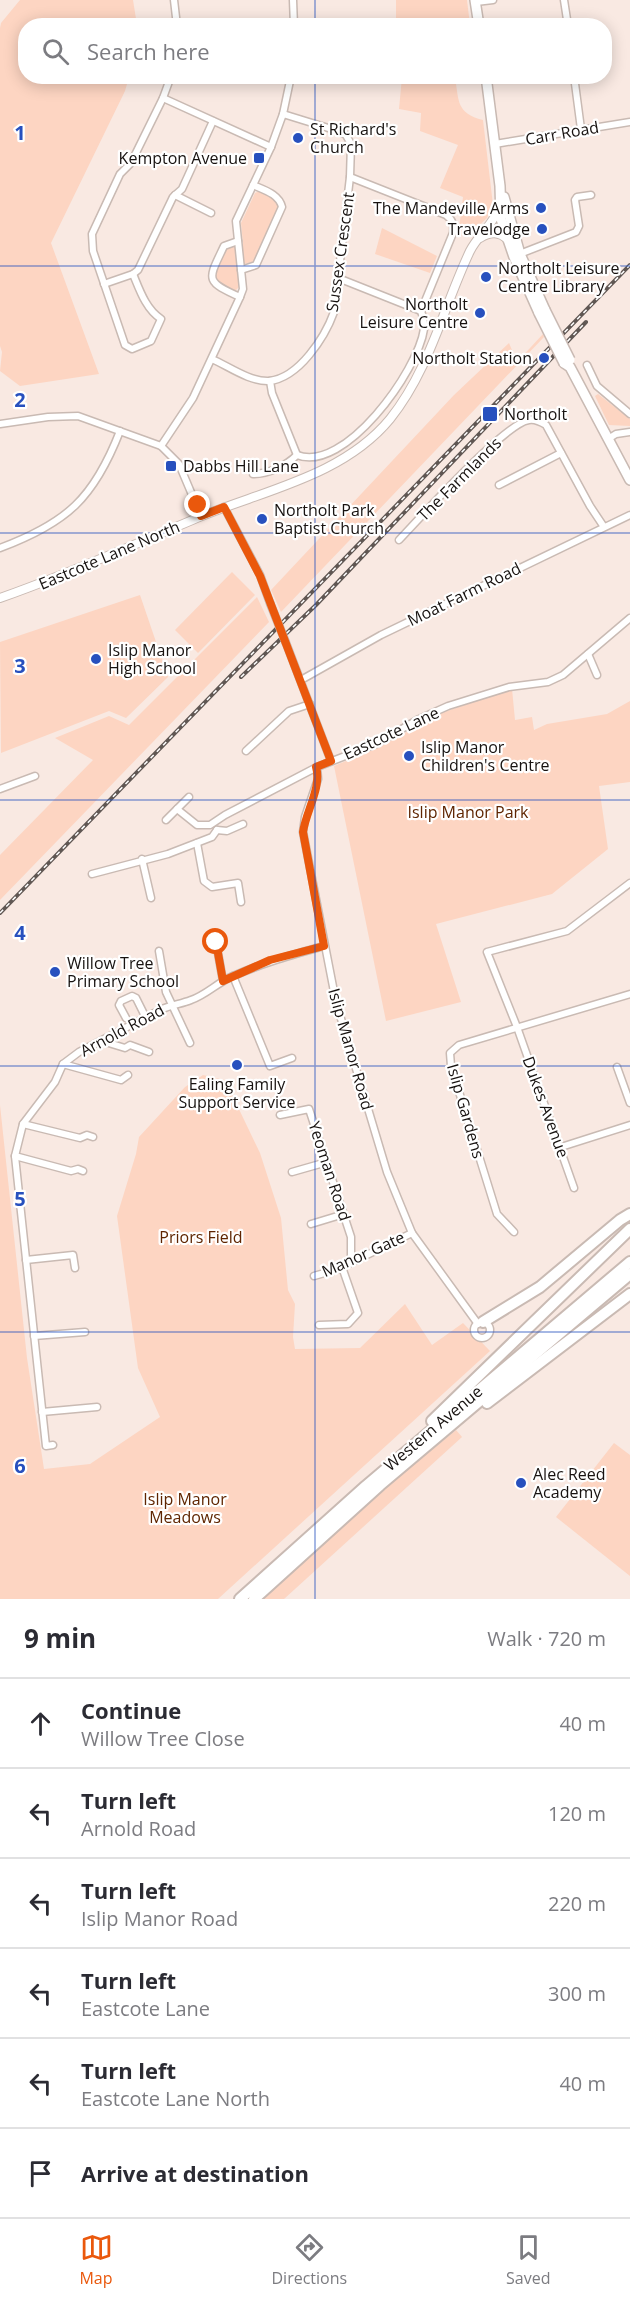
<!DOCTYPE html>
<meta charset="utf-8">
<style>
:root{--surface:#fff;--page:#f7f7f7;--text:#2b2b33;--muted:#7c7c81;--line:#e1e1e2;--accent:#ea580c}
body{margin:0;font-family:"Open Sans",sans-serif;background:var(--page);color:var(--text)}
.stop{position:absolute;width:18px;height:18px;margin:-14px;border:4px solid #ea580c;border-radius:50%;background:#fff}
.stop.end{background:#ea580c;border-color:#fff;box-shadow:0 2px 6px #0008}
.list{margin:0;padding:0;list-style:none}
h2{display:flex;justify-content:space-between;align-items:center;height:78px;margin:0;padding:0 24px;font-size:26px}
h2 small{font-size:20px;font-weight:400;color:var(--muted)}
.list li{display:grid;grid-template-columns:39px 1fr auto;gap:18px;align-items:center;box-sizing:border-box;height:90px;padding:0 24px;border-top:2px solid var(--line)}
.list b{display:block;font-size:22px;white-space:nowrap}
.list p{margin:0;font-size:20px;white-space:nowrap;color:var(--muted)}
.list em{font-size:20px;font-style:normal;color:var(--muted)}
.icon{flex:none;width:33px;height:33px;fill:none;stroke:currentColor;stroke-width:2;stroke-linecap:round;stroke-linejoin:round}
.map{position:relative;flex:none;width:630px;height:1599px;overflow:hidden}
.search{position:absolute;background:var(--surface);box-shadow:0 3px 15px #0003;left:18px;right:18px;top:18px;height:66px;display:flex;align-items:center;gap:15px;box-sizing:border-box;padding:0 21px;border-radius:24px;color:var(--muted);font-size:22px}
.sheet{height:618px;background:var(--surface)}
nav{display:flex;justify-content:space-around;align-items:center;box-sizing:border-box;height:84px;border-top:2px solid var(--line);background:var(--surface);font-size:16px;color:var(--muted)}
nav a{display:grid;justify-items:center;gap:3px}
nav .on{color:var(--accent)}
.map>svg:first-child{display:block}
.green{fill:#fdd5c2}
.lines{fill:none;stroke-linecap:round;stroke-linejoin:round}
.minor-casing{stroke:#c9bab3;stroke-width:9}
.tertiary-casing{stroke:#c9bab3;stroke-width:10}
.primary-casing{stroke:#c9bab3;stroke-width:12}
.trunk-casing{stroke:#c9bab3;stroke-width:14}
.minor{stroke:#fff;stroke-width:6}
.tertiary{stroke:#fff;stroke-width:8}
.primary{stroke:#fff;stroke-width:9}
.trunk{stroke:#fff;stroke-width:10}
.rail-casing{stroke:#605753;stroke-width:4}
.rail{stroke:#fff;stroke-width:1.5;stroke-dasharray:4.5;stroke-linecap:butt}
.minor-bridge-casing{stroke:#c9bab3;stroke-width:9;stroke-linecap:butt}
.primary-bridge-casing{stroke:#c9bab3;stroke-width:12;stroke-linecap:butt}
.minor-bridge{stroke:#fff;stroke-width:6}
.primary-bridge{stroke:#fff;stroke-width:9}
.route{stroke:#ea580c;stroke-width:8}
.grid{fill:none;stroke:#2750be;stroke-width:1.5;stroke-opacity:0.55}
.poi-dot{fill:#2750be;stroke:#fff;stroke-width:2}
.labels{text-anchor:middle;stroke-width:4.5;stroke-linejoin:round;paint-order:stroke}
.poi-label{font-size:16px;fill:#171210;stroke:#fff;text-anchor:start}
.street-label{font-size:16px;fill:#171210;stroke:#fff}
.park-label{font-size:16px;fill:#5f2501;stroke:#fff}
.grid-label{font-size:20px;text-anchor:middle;font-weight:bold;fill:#2750be;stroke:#fff;stroke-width:4.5;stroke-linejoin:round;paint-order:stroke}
</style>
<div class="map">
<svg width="630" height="1599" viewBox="0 0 630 1599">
<rect width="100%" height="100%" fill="#f9e9e2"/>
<g class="green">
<path d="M 20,0 L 133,0 L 137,25 L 26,26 L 26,76 L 129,77 L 125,91 L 51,243 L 99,374 L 20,386 L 0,371 L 2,352 L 0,346 L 0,28 L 1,23 Z"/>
<path d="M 396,0 L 467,0 L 470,25 L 396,25 Z"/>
<path d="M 402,77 L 455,77 C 459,101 456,113 483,120 L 493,205 L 487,218 L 469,235 L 458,236 L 463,197 L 440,188 L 458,145 L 420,131 L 421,113 L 399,109 Z"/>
<path d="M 260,191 L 275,198 L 279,203 L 278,211 L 256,261 L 237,266 L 239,287 L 236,290 L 232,291 L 217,283 L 214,272 L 225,247 L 243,244 L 241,223 L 255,193 Z"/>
<path d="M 382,228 L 437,256 L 430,273 L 375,254 Z"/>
<path d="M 543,334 L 544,337 L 281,612 L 271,590 L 454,395 L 509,343 L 517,362 Z"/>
<path d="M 598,394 L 630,419 L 630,426 L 609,425 L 595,396 Z"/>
<path d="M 232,572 L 255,595 L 198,653 L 175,630 Z"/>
<path d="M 140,595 L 168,677 L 126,718 L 109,711 L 1,753 L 0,642 Z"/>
<path d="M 257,597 L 269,622 L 0,900 L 0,855 L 93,760 L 55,738 L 109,716 L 129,725 Z"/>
<path d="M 512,689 L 515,720 L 532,717 L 534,730 L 547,724 L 607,714 L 630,701 L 630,782 L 599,786 L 608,849 L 552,894 L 436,924 L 461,1002 L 386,1021 L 334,766 L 375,749 L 444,712 Z"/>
<path d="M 203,1075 L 225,1080 L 260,1153 L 281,1218 L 288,1290 L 295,1304 L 293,1337 L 295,1349 L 360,1348 L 405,1304 L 432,1345 L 463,1323 L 490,1351 L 218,1599 L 0,1599 L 0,1105 L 27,1358 L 44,1469 L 90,1464 L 160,1417 L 138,1368 L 117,1216 L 136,1154 L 139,1137 L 185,1087 Z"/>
<path d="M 456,1430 L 462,1437 L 284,1599 L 263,1599 L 385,1488 Z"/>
<path d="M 614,1443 L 630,1455 L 630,1576 L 556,1517 Z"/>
</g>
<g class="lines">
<g class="minor-casing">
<g id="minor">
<path d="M 174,0 L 177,26"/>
<path d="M 293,0 L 294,26"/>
<path d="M 564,0 L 568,26"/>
<path d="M 476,2 L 493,0"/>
<path d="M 574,76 L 581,129"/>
<path d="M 163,98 L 271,147"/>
<path d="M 495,144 L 630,122"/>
<path d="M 350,177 L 446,215 C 453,220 454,225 453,233 L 421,311"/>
<path d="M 175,195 L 211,213"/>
<path d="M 238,241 L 224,246 C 208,280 204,281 240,297"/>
<path d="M 517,255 L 576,232 L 579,226 L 575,200 L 577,197 L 591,195"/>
<path d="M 241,270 L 256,265 L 282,207 C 279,194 264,190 253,185"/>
<path d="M 133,274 C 140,291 146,309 161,319 L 151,341 L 132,349 L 125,345 L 93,251 L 92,234 L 120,174 L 131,163 L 163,98 L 171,76"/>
<path d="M 338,278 L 421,311"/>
<path d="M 104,284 L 133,274 L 138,270 L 173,197 L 182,189 L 213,121"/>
<path d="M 212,359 C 228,366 250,382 269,381 C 299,378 325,337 334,312 L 350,177 L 351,144 L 346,135 L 338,131 L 283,114"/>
<path d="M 587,365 L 597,386 L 630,414"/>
<path d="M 270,381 L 272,393 L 297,455"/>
<path d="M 0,424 L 48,417 L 78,416 L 161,446 L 179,464 L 201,516"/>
<path d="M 608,439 L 616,434 L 630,432"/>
<path d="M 161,446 L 193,398 L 240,297 L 243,289 L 236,221 L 271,147 L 283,114 L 291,76"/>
<path d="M 297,455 C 344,474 418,371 424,329 C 425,323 423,317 421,311"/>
<path d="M 253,474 C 268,474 286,466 297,455"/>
<path d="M 499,485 L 561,453"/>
<path d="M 224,507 L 260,575 L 270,603"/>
<path d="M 399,540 C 420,518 505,423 529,420 C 535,419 541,422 546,425 L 590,506 L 604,527"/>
<path d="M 0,548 C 67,523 94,498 120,431"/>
<path d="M 286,643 L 331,761"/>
<path d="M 588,654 L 597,675"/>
<path d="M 301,680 L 381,635 L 630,515"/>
<path d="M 246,751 L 289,711 L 310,704"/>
<path d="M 0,789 L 35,776"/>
<path d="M 177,809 L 197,825 L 210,825 L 225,815 L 317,767"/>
<path d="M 166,820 L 189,797"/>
<path d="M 217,830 L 227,831 L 243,824"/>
<path d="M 197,843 L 204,881 L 212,887 L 238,883 L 241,902"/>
<path d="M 142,859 L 151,898"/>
<path d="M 92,874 L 168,854 L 212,837 L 217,830"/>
<path d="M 216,942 L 223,981"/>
<path d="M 159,951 L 166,992 L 190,1043"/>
<path d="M 233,976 L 270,1066 L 292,1058"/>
<path d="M 126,1018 L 119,1005 L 121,1001 L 132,996 L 136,998 L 146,1018"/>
<path d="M 102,1041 L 125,1048 L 130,1045 L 149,1052"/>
<path d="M 63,1064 L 121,1080 L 128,1075"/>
<path d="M 617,1067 L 630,1103"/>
<path d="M 280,1115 L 309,1109 L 351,1237 L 351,1262"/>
<path d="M 23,1124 L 80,1138 L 87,1135 L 93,1137"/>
<path d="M 561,1147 L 630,1125"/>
<path d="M 15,1156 L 71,1171 L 78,1169 L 83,1171"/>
<path d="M 292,1172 L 327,1162"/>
<path d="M 574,1188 L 517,1027 L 487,952 L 567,931 L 630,883"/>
<path d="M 311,1224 L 344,1214"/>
<path d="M 514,1232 L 497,1214 L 451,1066 L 450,1053 L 459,1045 L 630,994"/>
<path d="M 26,1260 L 73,1255 L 75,1268"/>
<path d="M 314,1276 L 338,1269 L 412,1233"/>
<circle cx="482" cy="1330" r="8"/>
<path d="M 478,1324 L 412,1233 L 387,1172 L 336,1002 L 303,832 L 305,817 L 318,779 L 317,767 L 376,744 L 419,719 L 448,706 L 509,687 L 548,682 L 563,675 L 630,618"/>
<path d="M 319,1325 L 348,1324 L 358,1313 L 342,1267"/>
<path d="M 34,1336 L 85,1332"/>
<path d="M 42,1412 L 97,1407"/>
<path d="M 53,1445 L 46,1446 L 15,1156 L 23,1124 L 55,1082 L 63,1064 L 79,1052 L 160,1010 C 171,1005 181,1004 191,1000 C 206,995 217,983 231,977 C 262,963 292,955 324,946"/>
</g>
</g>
<g class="tertiary-casing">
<g id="tertiary">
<path d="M 480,238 C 490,232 499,231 508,240"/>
<path d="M 0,598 C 69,574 135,544 202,516 C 266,490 344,475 390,419 C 430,369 443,308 470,251 C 478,235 494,224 500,206"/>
</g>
</g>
<g class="primary-casing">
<g id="primary">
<path d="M 475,0 L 479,26"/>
<path d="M 486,76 L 500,186 L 501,219 L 514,257 L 539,313"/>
<path d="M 504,197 L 520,254 L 545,310"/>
<path d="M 564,363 L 570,367 L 630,480"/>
</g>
</g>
<g class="trunk-casing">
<g id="trunk">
<path d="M 483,1322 L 540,1287 L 620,1220 L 630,1214"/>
<path d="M 487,1403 L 630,1294"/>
<path d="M 432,1421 L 630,1229"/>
<path d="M 240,1599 L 366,1486 L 630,1262"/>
<path d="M 254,1599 L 380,1485 L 630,1274"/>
</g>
</g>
<use href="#minor" class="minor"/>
<use href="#tertiary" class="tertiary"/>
<use href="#primary" class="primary"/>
<use href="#trunk" class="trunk"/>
<g class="rail-casing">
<g id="rail">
<path d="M 241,677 L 316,605 L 586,322"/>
<path d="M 0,913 L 630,265"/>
</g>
</g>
<use href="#rail" class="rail"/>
<g class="minor-bridge-casing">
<path id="minor-bridge" d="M 270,603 L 286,643"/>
</g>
<g class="primary-bridge-casing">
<g id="primary-bridge">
<path d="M 545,310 L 570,360"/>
<path d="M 539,313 L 564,363"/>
</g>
</g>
<use href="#minor-bridge" class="minor-bridge"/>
<use href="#primary-bridge" class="primary-bridge"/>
</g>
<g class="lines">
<path class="route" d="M 198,505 L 201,516 L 224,507 L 260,576 L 331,761 L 316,767 C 322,787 306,811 303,832 L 324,946 L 270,960 L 223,981 L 216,942"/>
</g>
<path class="grid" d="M 315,0 L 315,26M 315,76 L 315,1599M 0,266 L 630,266M 0,533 L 630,533M 0,800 L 630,800M 0,1066 L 630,1066M 0,1332 L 630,1332"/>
<g class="poi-dot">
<circle cx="298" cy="138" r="6"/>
<rect x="253" y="152" width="12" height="12" rx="3"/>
<circle cx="541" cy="208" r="6"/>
<circle cx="542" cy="229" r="6"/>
<circle cx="486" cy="277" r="6"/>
<circle cx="480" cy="313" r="6"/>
<circle cx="544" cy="358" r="6"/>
<rect x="482" y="406" width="16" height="16" rx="3"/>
<rect x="165" y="460" width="12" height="12" rx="3"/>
<circle cx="262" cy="519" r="6"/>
<circle cx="96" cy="659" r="6"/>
<circle cx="409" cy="756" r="6"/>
<circle cx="55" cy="972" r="6"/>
<circle cx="237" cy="1065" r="6"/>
<circle cx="521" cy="1483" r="6"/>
</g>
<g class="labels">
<g class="poi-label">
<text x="310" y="135">St Richard's<tspan x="310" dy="18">Church</tspan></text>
<text x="247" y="164" text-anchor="end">Kempton Avenue</text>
<text x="529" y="214" text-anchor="end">The Mandeville Arms</text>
<text x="530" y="235" text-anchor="end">Travelodge</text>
<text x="498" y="274">Northolt Leisure<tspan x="498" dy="18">Centre Library</tspan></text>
<text x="468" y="310" text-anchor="end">Northolt<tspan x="468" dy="18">Leisure Centre</tspan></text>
<text x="532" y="364" text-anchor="end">Northolt Station</text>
<text x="504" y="420">Northolt</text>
<text x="183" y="472">Dabbs Hill Lane</text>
<text x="274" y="516">Northolt Park<tspan x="274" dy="18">Baptist Church</tspan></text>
<text x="108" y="656">Islip Manor<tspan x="108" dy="18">High School</tspan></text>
<text x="421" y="753">Islip Manor<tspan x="421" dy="18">Children's Centre</tspan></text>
<text x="67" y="969">Willow Tree<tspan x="67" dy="18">Primary School</tspan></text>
<text x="237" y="1090" text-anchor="middle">Ealing Family<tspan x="237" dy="18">Support Service</tspan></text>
<text x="533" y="1480">Alec Reed<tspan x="533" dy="18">Academy</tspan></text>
</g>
<g class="street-label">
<text transform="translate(562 133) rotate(-10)" y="6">Carr Road</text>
<text transform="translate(340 252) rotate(-82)" y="6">Sussex Crescent</text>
<text transform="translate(459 479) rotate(-45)" y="6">The Farmlands</text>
<text transform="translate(109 555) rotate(-23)" y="6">Eastcote Lane North</text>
<text transform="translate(464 594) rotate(-26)" y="6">Moat Farm Road</text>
<text transform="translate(391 733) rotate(-25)" y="6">Eastcote Lane</text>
<text transform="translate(122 1030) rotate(-28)" y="6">Arnold Road</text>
<text transform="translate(351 1049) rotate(74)" y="6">Islip Manor Road</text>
<text transform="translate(546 1107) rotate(70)" y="6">Dukes Avenue</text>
<text transform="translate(466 1111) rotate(74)" y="6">Islip Gardens</text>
<text transform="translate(330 1171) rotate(72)" y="6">Yeoman Road</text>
<text transform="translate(363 1254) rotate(-24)" y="6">Manor Gate</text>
<text transform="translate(433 1428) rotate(-40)" y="6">Western Avenue</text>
</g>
<g class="park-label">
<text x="468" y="818">Islip Manor Park</text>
<text x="201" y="1243">Priors Field</text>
<text x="185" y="1505">Islip Manor<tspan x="185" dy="18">Meadows</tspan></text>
</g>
</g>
<g class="grid-label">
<text x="20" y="140">1</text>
<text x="20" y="407">2</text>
<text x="20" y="673">3</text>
<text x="20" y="940">4</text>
<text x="20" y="1206">5</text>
<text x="20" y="1473">6</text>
</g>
</svg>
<div class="stop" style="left:216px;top:942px"></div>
<div class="stop end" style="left:198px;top:505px"></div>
<div class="search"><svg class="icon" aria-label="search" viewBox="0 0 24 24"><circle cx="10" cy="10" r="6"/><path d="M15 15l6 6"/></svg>Search here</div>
</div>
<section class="sheet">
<h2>9 min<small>Walk · 720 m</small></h2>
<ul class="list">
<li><svg class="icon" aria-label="ahead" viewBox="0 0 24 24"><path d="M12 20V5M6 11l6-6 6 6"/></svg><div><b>Continue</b><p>Willow Tree Close</p></div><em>40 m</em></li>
<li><svg class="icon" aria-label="left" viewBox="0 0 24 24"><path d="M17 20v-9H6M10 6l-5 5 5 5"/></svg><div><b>Turn left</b><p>Arnold Road</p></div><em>120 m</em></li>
<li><svg class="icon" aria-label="left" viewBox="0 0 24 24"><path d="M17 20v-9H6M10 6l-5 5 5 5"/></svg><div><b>Turn left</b><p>Islip Manor Road</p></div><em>220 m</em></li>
<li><svg class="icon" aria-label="left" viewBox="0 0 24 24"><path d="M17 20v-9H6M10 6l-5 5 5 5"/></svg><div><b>Turn left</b><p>Eastcote Lane</p></div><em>300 m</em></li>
<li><svg class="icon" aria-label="left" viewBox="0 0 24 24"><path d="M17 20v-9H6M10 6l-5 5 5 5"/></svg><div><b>Turn left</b><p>Eastcote Lane North</p></div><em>40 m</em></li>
<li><svg class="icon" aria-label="arrive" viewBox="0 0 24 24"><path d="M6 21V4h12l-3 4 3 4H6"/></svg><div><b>Arrive at destination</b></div></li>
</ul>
</section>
<nav>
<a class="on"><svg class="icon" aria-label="map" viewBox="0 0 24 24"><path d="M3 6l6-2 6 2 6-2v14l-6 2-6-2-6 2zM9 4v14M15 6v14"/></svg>Map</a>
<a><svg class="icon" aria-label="directions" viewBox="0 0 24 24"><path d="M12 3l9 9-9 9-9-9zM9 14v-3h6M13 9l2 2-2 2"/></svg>Directions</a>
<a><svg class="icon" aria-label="saved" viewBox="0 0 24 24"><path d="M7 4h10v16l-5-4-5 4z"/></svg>Saved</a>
</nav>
